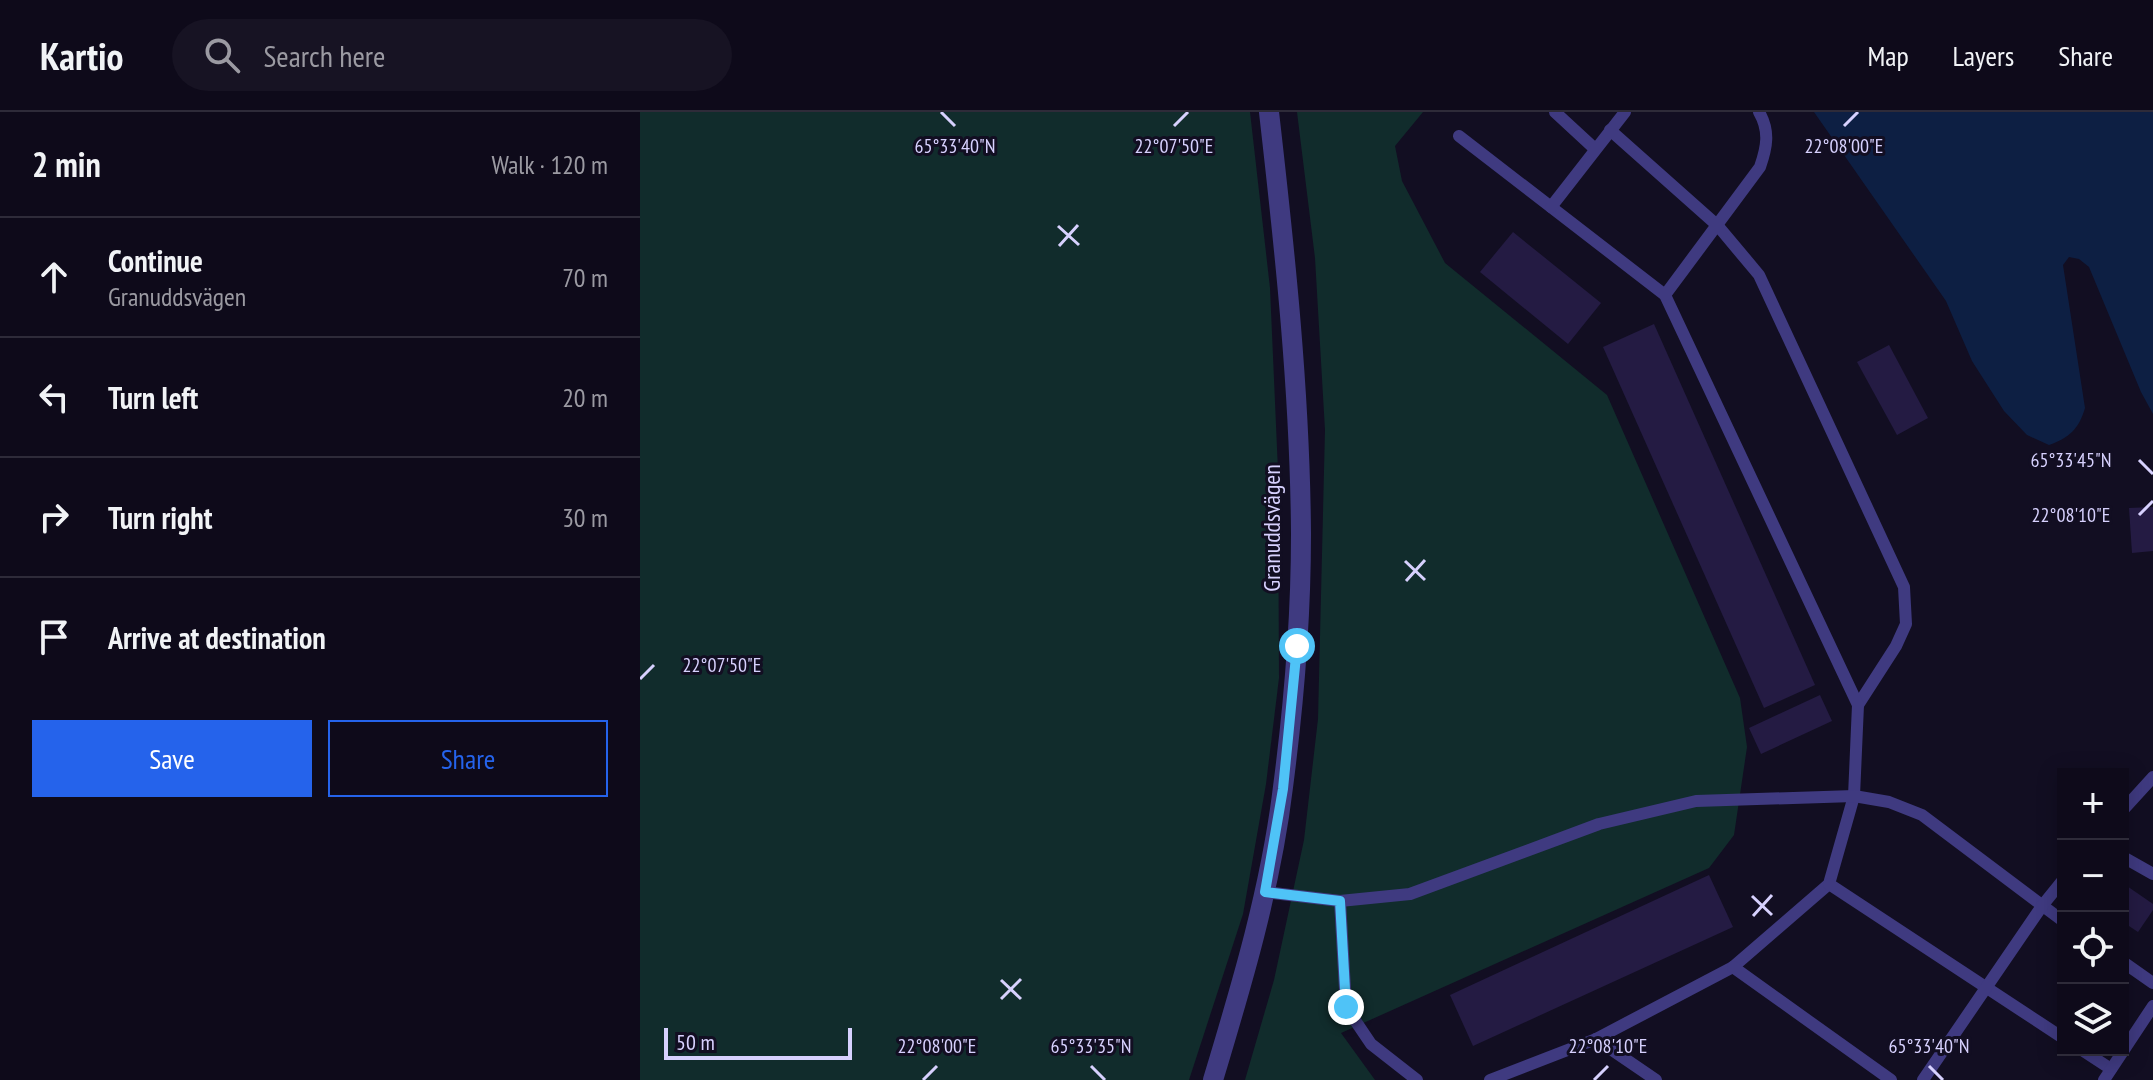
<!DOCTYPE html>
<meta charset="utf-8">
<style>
:root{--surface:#0e0a1a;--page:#171323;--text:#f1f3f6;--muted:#9b9aa2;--line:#2e2b39;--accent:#2563eb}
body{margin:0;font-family:"PT Sans Narrow",sans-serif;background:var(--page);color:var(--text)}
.controls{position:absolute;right:24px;bottom:24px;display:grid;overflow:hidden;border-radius:0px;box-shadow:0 4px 20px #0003}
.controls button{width:72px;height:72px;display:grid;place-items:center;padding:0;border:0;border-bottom:2px solid var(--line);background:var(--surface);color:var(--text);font:40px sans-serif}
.scale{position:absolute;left:24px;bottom:20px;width:188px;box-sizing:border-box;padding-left:8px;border:4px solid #d7d1fe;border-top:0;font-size:22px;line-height:28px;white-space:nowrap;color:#d7d1fe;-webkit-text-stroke:6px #120e22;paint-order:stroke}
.stop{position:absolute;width:24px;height:24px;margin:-18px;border:6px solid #4fc3f7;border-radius:50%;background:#fff}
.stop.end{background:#4fc3f7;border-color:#fff;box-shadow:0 2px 8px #0008}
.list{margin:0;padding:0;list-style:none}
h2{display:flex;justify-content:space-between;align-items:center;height:104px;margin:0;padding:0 32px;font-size:34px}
h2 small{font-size:26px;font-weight:400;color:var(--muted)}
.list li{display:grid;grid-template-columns:52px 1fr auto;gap:24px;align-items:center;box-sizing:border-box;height:120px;padding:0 32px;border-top:2px solid var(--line)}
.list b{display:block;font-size:30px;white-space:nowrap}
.list p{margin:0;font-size:26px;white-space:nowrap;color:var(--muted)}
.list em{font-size:26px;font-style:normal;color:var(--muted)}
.actions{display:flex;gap:16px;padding:24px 32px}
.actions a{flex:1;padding:18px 0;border:2px solid var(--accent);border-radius:0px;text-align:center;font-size:28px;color:var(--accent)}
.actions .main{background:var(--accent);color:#fff}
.icon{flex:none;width:44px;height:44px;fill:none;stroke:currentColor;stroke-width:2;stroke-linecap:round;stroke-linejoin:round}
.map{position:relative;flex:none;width:1513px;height:968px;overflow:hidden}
header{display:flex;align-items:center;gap:48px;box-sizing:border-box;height:112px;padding:0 40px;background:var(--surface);border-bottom:2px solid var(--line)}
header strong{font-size:38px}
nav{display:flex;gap:44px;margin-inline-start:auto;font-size:28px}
.search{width:560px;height:72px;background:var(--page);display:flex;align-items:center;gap:20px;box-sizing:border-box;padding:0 28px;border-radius:44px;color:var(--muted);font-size:30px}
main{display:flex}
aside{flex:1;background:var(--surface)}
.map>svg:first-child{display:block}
.green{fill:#112c2c}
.water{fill:#0d1f43}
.building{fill:#241b43}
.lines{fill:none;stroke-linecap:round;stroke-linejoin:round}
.service{stroke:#3f3a80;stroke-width:12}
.minor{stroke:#3f3a80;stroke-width:20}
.route{stroke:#4fc3f7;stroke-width:10}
.ticks{fill:none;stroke:#d7d1fe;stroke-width:3}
.labels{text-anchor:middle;stroke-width:6;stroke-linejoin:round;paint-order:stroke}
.street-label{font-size:24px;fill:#d7d1fe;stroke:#120e22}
.ticks-label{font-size:20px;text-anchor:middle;fill:#d7d1fe;stroke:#120e22;stroke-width:6;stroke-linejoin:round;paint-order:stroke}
</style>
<header>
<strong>Kartio</strong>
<div class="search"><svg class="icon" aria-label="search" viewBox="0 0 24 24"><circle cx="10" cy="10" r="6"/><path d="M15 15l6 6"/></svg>Search here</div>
<nav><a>Map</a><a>Layers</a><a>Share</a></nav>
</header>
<main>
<aside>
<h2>2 min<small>Walk · 120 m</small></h2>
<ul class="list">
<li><svg class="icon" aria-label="ahead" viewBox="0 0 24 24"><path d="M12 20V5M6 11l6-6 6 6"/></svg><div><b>Continue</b><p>Granuddsvägen</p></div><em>70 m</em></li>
<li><svg class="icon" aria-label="left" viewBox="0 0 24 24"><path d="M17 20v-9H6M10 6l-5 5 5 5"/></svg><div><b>Turn left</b></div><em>20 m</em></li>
<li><svg class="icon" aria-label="right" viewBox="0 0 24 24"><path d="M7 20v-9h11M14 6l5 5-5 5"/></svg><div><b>Turn right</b></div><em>30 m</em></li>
<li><svg class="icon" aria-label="arrive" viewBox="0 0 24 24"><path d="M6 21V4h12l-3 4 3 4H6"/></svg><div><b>Arrive at destination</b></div></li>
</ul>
<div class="actions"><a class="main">Save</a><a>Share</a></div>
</aside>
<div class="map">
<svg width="1513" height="968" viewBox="0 0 1513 968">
<rect width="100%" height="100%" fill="#120e22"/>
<g class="green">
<path d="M 0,0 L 610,0 L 630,176 L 638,359 L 639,566 L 626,672 L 603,802 L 549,968 L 0,968 Z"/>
<path d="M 657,0 L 783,0 L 755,34 L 762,69 L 805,151 L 967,283 L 1100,586 L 1107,635 L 1094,723 L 1069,756 L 701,921 L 735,968 L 605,968 L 634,868 L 664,728 L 678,607 L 685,318 L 675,146 Z"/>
</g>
<path class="water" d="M 1174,0 L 1513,0 L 1513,302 L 1501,280 L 1449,155 L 1439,147 L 1429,145 L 1423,153 L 1445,296 C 1439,317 1429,326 1409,333 L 1387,323 L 1364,299 L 1332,249 L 1306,189 Z"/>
<g class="building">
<path d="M 873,120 L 961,191 L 928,232 L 840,160 Z"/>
<path d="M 1014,212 L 1175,573 L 1124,596 L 963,235 Z"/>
<path d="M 1249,233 L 1288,306 L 1257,323 L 1217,250 Z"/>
<path d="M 1513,395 L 1513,439 L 1492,441 L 1489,396 Z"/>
<path d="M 1180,583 L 1192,609 L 1121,642 L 1109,616 Z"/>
<path d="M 1069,763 L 1093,815 L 833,934 L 810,883 Z"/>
<path d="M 1484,772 L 1513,792 L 1513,798 L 1498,820 L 1483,810 Z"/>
</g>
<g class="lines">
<g class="service">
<path d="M 915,0 L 955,37"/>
<path d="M 970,18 L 1078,114 L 1119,163 L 1264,475 L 1266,512 L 1256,534 L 1218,593"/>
<path d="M 819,24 L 1025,183 L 1218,593 L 1214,684 L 1189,772 L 1093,855 L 956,927 L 850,968"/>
<path d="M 911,95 L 985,0"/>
<path d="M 1025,183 L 1120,55 C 1127,35 1130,19 1119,0"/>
<path d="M 1483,698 L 1513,665"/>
<path d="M 1483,745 L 1513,762"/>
<path d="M 1189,772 L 1423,926"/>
<path d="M 625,780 L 700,789 L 770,782 L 959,712 L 1056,689 L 1214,684 L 1249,690 L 1282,703 L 1423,809"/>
<path d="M 700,789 L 706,895 L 731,932 L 777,968"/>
<path d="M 1483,850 L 1513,871"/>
<path d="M 1093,855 L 1251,968"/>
<path d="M 956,927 L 1016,968"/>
<path d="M 1442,938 L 1471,957"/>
<path d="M 1283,968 L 1402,794 L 1423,768"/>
<path d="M 1464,968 L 1513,894"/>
</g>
<path class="minor" d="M 573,968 C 602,872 631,775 643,675 C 654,591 661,506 661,422 C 660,280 645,140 629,0"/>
</g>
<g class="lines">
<path class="route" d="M 657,534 L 643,677 L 625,780 L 700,789 L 706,895"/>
</g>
<path class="ticks" d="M 301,0 L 315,14M 534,14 L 548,0M 1204,14 L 1218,0M 418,114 L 439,133M 419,134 L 438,113M 1499,348 L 1513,362M 1499,403 L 1513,389M 765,449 L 785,468M 766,469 L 785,448M 0,567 L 14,553M 1112,784 L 1132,803M 1113,804 L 1132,783M 361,868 L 381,887M 361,887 L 381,867M 451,954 L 465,968M 1289,954 L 1303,968M 283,968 L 297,954M 954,968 L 968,954"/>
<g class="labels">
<g class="street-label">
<text transform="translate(632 416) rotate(-90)" y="8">Granuddsvägen</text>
</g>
</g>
<g class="ticks-label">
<text x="315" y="41">65°33'40"N</text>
<text x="534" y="41">22°07'50"E</text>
<text x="1204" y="41">22°08'00"E</text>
<text x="1431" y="355">65°33'45"N</text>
<text x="1431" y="410">22°08'10"E</text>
<text x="82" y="560">22°07'50"E</text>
<text x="297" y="941">22°08'00"E</text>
<text x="968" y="941">22°08'10"E</text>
<text x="451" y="941">65°33'35"N</text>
<text x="1289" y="941">65°33'40"N</text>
</g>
</svg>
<div class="controls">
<button>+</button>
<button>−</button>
<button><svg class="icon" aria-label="locate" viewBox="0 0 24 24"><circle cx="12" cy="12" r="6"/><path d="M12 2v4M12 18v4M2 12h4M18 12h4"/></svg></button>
<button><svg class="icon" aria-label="layers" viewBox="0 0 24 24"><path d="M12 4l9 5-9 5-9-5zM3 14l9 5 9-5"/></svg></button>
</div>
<div class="scale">50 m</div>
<div class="stop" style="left:657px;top:534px"></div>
<div class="stop end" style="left:706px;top:895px"></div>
</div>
</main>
